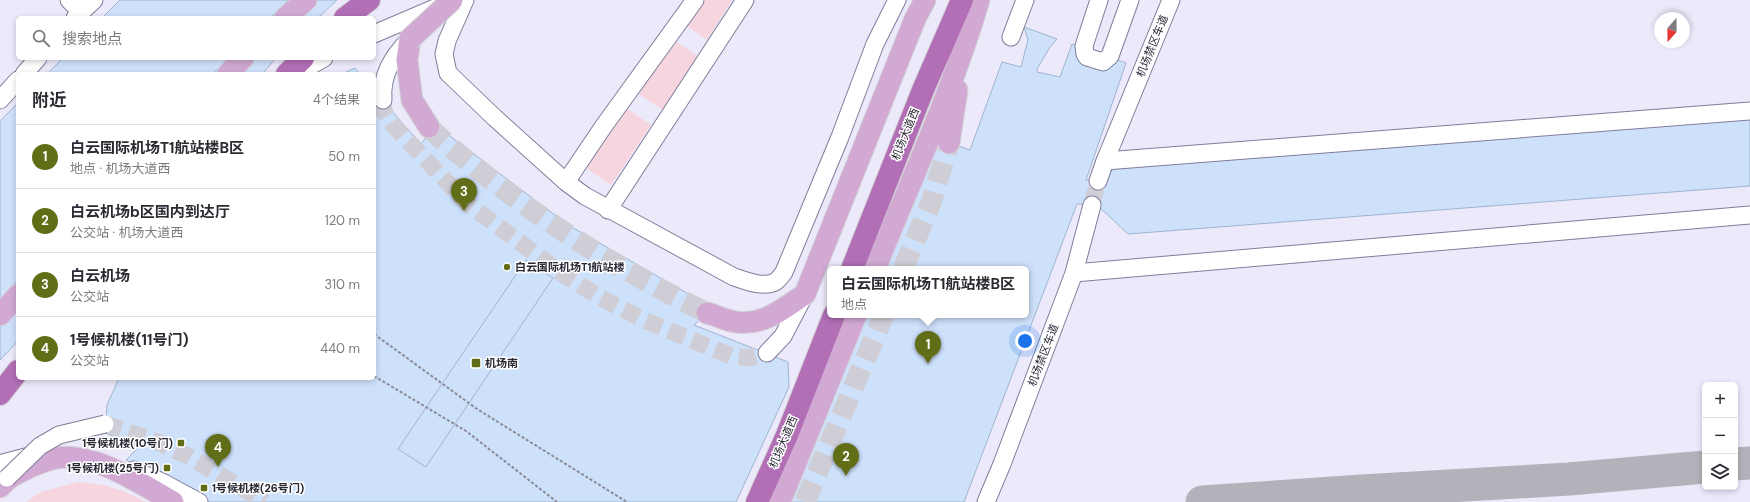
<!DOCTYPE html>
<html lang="zh">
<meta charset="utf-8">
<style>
:root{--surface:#fff;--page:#f2f2f3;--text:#2b2b33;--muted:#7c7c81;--line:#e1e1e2;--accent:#626e17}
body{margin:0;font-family:"DM Sans","Noto Sans SC",sans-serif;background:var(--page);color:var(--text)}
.controls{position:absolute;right:12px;bottom:12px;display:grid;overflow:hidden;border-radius:6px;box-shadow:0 2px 6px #0003}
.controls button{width:36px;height:36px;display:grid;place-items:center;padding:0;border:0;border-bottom:1px solid var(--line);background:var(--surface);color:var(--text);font:20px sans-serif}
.compass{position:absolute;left:1654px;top:12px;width:36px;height:36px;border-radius:50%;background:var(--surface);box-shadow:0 2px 6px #0003;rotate:200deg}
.you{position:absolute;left:1025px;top:341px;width:14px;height:14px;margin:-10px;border:3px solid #fff;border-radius:50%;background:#1a73e8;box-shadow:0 0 0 6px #1a73e833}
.badge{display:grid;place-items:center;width:26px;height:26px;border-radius:50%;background:var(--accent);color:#fff;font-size:13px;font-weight:700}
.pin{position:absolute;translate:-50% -33px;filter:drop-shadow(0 1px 2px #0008)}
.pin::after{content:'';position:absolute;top:21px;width:14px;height:12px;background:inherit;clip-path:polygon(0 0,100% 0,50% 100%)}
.popup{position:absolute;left:827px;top:266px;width:202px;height:52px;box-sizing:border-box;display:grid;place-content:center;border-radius:6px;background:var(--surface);filter:drop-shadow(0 1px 3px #0005);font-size:13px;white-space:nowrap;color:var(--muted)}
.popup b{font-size:15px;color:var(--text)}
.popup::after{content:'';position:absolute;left:50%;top:100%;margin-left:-8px;border:8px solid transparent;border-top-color:var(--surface)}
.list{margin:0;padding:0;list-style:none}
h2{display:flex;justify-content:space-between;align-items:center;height:52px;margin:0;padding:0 16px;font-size:17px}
h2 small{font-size:13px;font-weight:400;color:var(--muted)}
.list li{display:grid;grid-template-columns:26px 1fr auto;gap:12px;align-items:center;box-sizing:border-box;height:64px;padding:0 16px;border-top:1px solid var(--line)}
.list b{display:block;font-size:15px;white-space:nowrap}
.list p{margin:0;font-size:13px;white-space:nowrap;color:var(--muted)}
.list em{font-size:13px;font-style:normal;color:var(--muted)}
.icon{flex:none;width:22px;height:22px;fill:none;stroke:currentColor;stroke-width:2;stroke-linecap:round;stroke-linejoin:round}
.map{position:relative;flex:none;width:1750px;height:502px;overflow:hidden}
.search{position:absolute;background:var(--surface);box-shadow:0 2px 6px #0003;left:16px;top:16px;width:360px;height:44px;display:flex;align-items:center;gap:10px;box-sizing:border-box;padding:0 14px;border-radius:6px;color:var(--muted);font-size:15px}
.panel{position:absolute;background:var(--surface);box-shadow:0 2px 6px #0003;left:16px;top:72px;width:360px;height:308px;border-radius:6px}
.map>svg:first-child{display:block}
.built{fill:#ebe9fa;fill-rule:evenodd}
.green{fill:#f6d5de}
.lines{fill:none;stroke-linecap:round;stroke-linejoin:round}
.taxiway{stroke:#b2b2ba;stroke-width:33}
.building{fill:#cee1fb;stroke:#9fb4d0}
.minor-tunnel{stroke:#cfced6;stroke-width:17;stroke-dasharray:17 8;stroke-linecap:butt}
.major-tunnel{stroke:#cfced6;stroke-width:21;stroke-dasharray:21 10;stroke-linecap:butt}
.minor-casing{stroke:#807d9b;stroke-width:19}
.major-casing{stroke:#d4d4d7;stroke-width:23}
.highway-casing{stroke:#d4d4d7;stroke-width:24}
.minor{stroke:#fff;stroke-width:17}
.major{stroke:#d1a9d3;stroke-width:21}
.highway{stroke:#b26fb6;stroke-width:22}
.minor-bridge-casing{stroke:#807d9b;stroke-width:19;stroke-linecap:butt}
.major-bridge-casing{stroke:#d4d4d7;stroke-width:23;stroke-linecap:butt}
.path-bridge{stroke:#8b8a94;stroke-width:2;stroke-dasharray:3 2;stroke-linecap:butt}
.minor-bridge{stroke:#fff;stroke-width:17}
.major-bridge{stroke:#d1a9d3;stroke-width:21}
.poi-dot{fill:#626e17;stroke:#fff;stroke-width:1.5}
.labels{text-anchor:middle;stroke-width:3;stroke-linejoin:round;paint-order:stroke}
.street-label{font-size:11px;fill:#292835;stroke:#fff}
.poi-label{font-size:11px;font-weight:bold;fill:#292835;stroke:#fff;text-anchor:start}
</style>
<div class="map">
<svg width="1750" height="502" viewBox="0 0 1750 502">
<rect width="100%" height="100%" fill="#f8f7fe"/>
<path class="built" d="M 0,0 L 1750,0 L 1750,502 L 0,502 ZM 18,18 L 374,18 L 374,58 L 18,58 ZM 1660,18 L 1684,18 L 1684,42 L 1660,42 ZM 18,74 L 374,74 L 374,378 L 18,378 ZM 830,269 L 1026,269 L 1026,315 L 830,315 ZM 1705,385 L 1735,385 L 1735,487 L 1705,487 Z"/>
<g class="green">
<path d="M 706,0 L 732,0 L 707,40 L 687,26 Z"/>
<path d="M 677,42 L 697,56 L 663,110 L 637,93 Z"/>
<path d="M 626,108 L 651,125 L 611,185 L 586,168 Z"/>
<path d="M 78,482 C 106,484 121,489 146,502 L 26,502 L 41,492 Z"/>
</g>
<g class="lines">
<g class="taxiway">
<path d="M 1735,464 L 1750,463"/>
<path d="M 1202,502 L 1362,491 L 1569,479 L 1705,467"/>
</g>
</g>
<g class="building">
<path d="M 120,0 L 288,0 L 270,18 L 102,18 Z"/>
<path d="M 288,0 L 337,0 L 318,18 L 270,18 Z"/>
<path d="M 1024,27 L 1057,39 L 1050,47 L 1037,69 L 1037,72 L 1060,77 L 1072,44 L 1126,63 L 1086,180 L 1102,181 L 1120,162 L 1750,115 L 1750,186 L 1128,234 L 1097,205 L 1077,204 L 964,502 L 782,502 L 859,315 L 1026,315 L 1026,269 L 878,269 L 932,137 L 970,150 L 1002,62 L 1021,67 L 1028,40 Z"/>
<path d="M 63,58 L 229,58 L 213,74 L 47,74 Z"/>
<path d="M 229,58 L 276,58 L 262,74 L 213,74 Z"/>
<path d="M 355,68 L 360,74 L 342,74 Z"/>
<path d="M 374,91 L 421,144 L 427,136 L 430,121 L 568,225 L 713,308 L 694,325 L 788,362 L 789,387 L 736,502 L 209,502 L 126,460 L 139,447 L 105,433 L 107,405 L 119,378 L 374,378 Z"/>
<path d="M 18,103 L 18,280 L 0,301 L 0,121 Z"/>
<path d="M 526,260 L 553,278 L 426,467 L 398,449 Z"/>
<path d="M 18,280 L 18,341 L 0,360 L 0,301 Z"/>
</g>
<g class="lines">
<g class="minor-tunnel">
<path d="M 383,100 L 384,112 L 392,124 L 468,204 L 561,273 L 601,298 L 644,320 L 731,356 L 749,358 L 767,353"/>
<path d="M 1092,205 L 1098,181"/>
<path d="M 105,424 L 158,442 L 188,456 L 265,502"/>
</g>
<g class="major-tunnel">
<path d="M 429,127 C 449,147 471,164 494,182 C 560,233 632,276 707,313"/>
<path d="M 903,269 L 931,203 L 949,143"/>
<path d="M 805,502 L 884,315"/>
</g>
<g class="minor-casing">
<g id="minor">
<path d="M 69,0 L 81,12"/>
<path d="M 465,0 L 447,41 L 444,54 L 448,73 L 495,118 L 566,182 L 585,196 L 734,277 C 746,281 763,288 775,282 C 778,280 782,275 784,272 L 840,137 L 875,44 L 897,0"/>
<path d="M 1099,0 L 1084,46 L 1085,54 L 1087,57 L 1103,62 L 1110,56 L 1130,0"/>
<path d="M 75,18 L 94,0"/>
<path d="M 374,34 L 442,5"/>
<path d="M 1011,37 L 1025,0"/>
<path d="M 24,74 L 38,58"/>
<path d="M 296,74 L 324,58"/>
<path d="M 0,100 L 18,80"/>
<path d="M 383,100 C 381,75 392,57 410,39"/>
<path d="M 1105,161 L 1750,111"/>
<path d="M 1098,181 L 1105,161 L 1171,0"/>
<path d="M 566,182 L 603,127 L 695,0"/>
<path d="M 608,210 L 745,0"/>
<path d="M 1074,273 L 1750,215"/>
<path d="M 767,353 L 783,336 L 805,294"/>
<path d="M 3,463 L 37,454"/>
<path d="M 134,470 L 162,482 L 199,502"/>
<path d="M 986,502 L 1002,464 L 1074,273 L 1092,205"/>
</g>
</g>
<g class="major-casing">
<g id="major">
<path d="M 285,18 L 306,0"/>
<path d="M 410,39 L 407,60 L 412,100 L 429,127"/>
<path d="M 228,74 L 243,58"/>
<path d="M 949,143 L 957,90"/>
<path d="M 875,269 C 911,180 952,92 979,0"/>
<path d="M 707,313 C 715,315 723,319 731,321 C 761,328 781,310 805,294 L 915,19 L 925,0"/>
<path d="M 0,315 L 18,295"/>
<path d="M 0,487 C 8,477 16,474 28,468 C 37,464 46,460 57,458 C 95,452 141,484 173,502"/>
<path d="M 780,502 L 856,315"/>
</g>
</g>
<g class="highway-casing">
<g id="highway">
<path d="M 345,18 L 369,0"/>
<path d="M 287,74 L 303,58"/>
<path d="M 852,269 L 923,90 L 962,0"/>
<path d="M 0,394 L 18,371"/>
<path d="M 757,502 L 787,435 L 834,315"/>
</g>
</g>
<use href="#minor" class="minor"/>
<use href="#major" class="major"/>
<use href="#highway" class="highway"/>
<g class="minor-bridge-casing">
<path id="minor-bridge" d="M 7,478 L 40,446 L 59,435 L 105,424"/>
</g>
<g class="major-bridge-casing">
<path id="major-bridge" d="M 410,39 L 452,0"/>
</g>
<g class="path-bridge">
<path d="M 374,334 L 477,409 L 627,502"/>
<path d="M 374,376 L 466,431 L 557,502"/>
</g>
<use href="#minor-bridge" class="minor-bridge"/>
<use href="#major-bridge" class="major-bridge"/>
</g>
<g class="poi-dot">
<circle cx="507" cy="267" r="4"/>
<rect x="471" y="358" width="10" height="10" rx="2"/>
<rect x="177" y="439" width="8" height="8" rx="2"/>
<rect x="163" y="464" width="8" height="8" rx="2"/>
<rect x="200" y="484" width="8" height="8" rx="2"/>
</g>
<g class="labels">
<g class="street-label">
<text transform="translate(1152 46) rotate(-68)" y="4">机场禁区车道</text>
<text transform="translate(905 134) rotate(-68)" y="4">机场大道西</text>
<text transform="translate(1043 355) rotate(-69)" y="4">机场禁区车道</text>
<text transform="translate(783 442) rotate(-67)" y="4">机场大道西</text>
</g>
<g class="poi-label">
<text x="515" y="271">白云国际机场T1航站楼</text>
<text x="485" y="367">机场南</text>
<text x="173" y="447" text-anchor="end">1号候机楼(10号门)</text>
<text x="159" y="472" text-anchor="end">1号候机楼(25号门)</text>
<text x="212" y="492">1号候机楼(26号门)</text>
</g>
</g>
</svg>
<div class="controls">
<button>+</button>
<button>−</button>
<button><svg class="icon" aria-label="layers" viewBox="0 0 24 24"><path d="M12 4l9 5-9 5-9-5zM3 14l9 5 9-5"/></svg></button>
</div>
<svg class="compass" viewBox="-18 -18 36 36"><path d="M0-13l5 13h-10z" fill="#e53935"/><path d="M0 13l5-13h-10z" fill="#7c7c81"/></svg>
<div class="you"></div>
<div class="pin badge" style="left:928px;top:364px">1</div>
<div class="popup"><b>白云国际机场T1航站楼B区</b>地点</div>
<div class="pin badge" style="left:846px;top:476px">2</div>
<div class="pin badge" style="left:464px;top:211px">3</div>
<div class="pin badge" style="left:218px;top:467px">4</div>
<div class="search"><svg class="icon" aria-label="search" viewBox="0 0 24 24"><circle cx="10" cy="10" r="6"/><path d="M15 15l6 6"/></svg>搜索地点</div>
<section class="panel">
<h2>附近<small>4个结果</small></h2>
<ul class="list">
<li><span class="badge">1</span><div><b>白云国际机场T1航站楼B区</b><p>地点 · 机场大道西</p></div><em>50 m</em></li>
<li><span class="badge">2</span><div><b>白云机场b区国内到达厅</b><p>公交站 · 机场大道西</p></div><em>120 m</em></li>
<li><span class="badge">3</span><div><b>白云机场</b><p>公交站</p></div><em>310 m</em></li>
<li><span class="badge">4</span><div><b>1号候机楼(11号门)</b><p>公交站</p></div><em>440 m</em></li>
</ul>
</section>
</div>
